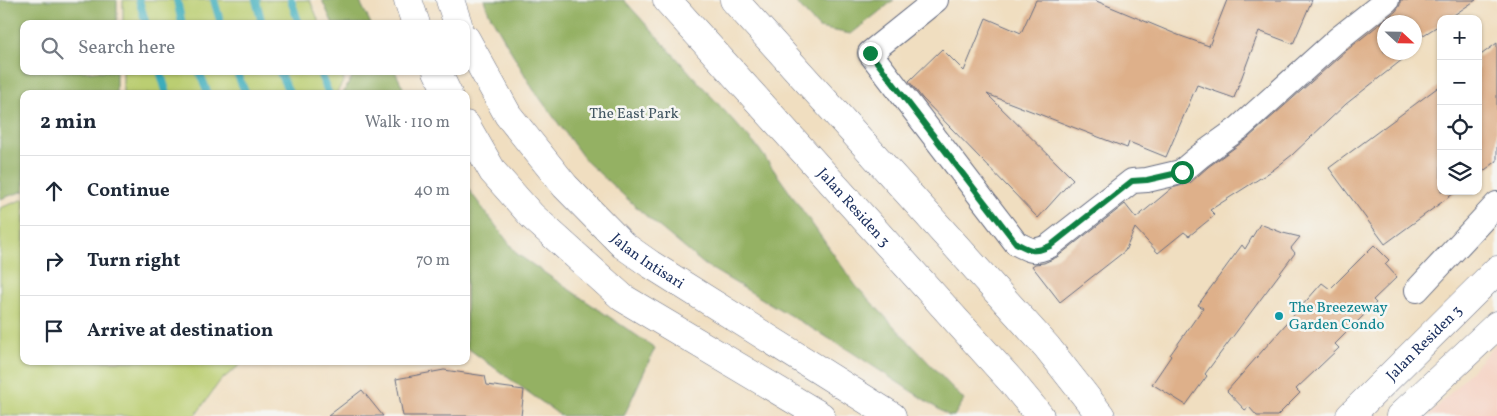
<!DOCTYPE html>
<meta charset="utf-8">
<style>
:root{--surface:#fff;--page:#f6f6f7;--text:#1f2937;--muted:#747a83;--line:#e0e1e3}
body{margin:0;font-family:Vollkorn,serif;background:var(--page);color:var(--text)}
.controls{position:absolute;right:15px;top:15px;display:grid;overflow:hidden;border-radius:10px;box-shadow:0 1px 4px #0004}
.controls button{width:45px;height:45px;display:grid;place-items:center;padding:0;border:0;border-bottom:1px solid var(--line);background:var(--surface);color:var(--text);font:25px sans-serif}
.compass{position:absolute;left:1377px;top:15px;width:45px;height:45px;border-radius:50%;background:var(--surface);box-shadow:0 1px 4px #0004;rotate:112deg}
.stop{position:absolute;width:15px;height:15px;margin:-11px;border:4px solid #0b8043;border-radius:50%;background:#fff}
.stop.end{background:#0b8043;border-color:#fff;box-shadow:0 1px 5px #0008}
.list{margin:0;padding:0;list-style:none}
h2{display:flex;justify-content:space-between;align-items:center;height:65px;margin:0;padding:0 20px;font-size:21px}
h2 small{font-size:16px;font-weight:400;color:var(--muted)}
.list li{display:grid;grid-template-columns:32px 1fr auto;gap:15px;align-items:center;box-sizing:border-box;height:70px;padding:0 20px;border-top:1px solid var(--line)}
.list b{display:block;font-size:19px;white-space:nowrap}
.list em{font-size:16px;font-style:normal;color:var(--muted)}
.icon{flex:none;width:28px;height:28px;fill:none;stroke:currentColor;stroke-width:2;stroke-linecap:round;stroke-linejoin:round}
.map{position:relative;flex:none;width:1497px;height:416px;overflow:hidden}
.search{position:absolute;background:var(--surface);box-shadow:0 1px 4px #0004;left:20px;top:20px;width:450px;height:55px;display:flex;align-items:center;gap:12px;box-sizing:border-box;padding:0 18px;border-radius:10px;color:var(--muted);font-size:19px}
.panel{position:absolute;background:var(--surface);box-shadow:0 1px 4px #0004;left:20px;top:90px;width:450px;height:275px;border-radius:10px}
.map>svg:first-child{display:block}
.built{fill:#f5d2c3}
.green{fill:#bbce72;stroke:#6b7e68}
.forest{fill:#94b164;stroke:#587061}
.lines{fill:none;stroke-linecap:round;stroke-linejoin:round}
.stream{stroke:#3eadbb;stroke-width:8}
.building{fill:#deb08a}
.minor-casing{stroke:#666c80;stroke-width:26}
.tertiary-casing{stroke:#666c80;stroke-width:29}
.minor{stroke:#fff;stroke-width:24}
.tertiary{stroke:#fff;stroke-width:28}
.route{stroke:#0b8043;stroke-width:6}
.culture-dot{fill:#0f9aa8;stroke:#f6f6f2;stroke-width:2}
.labels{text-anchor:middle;stroke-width:5;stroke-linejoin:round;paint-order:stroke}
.park-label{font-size:15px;fill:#435763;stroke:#f6f6f2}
.street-label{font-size:15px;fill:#1b2f5e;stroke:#f6f6f2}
.culture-label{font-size:15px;fill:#0d838f;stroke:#f6f6f2;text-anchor:start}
</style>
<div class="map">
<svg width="1497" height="416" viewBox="0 0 1497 416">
<rect width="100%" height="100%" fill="#f6f6f2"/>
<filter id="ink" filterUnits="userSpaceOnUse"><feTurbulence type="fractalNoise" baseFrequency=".02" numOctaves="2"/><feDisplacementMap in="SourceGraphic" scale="10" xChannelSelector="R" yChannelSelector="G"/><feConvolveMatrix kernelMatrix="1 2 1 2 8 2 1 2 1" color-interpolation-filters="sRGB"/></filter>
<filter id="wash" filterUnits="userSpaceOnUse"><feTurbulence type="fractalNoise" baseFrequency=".0096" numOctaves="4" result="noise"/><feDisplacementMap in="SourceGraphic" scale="20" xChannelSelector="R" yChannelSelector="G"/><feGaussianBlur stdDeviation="1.12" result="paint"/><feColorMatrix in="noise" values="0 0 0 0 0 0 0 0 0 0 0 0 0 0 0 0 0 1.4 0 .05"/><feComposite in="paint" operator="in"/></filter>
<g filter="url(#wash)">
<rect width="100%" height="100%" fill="#f0dec0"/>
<path class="built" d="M 1497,343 L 1497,416 L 1429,416 Z"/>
<g class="green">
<path d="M 123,0 L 310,0 L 320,24 L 123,24 Z"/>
<path d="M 123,71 L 340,71 L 344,80 L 336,94 L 123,94 Z"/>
<path d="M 24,199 L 24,361 L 245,361 L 220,381 L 195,416 L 0,416 L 0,208 Z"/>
</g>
<g class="forest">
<path d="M 0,0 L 117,0 L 117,24 L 24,24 L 24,71 L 116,71 L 116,94 L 24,94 L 24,191 L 0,199 Z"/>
<path d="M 322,0 L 359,0 L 371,24 L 333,24 Z"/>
<path d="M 484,0 L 624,0 L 759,149 L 856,286 L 964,400 L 954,416 L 949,416 L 850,351 L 705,265 L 645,215 L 586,161 L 533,89 L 489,13 Z"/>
<path d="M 794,0 L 894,0 L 851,34 L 819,28 Z"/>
<path d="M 355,71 L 395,71 L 406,94 L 343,94 Z"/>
<path d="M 466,186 L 517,254 L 655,348 L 624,416 L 561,416 L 466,347 Z"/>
</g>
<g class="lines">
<g class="stream">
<path d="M 139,0 L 146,24"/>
<path d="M 177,0 L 182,24"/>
<path d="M 214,0 L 221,24"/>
<path d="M 256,0 L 262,24"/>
<path d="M 291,0 L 299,24"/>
<path d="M 160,71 L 167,94"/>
<path d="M 199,71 L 208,94"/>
<path d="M 236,71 L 246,94"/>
<path d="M 279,71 L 290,94"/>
<path d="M 319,71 L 329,94"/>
</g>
</g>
<g id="blocks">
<g class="building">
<path d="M 1036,0 L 1094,0 L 1178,35 L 1209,46 L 1227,0 L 1312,0 L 1293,44 L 1259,31 L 1234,98 L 1197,85 L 1166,157 L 1129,142 L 1127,148 L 987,94 L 1073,179 L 1038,218 L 922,98 L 909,81 L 942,49 L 964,71 L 986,18 L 1021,33 Z"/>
<path d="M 1400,0 L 1476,0 L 1448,19 L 1441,19 L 1441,24 L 1414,41 L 1414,22 L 1384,22 L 1384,52 L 1412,52 L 1346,104 L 1292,155 L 1273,170 L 1210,210 L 1215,215 L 1189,236 L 1184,232 L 1158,253 L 1135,228 L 1125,251 L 1060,302 L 1032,266 L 1035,264 L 1044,263 L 1057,257 L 1125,204 L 1136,218 L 1172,188 L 1190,183 L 1208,167 L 1248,138 L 1347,50 L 1396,11 L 1400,5 Z"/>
<path d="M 1497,43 L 1497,161 L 1478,175 L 1478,57 Z"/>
<path d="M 1441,85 L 1441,191 L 1457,191 L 1385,244 L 1329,168 Z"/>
<path d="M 1260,224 L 1283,233 L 1300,237 L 1291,248 L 1295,253 L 1205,374 L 1207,376 L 1186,405 L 1152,384 L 1171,356 L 1170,355 L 1203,308 L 1198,305 L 1242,245 L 1245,249 Z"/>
<path d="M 1374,245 L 1389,260 L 1385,264 L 1397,277 L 1373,300 L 1376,303 L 1335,344 L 1339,348 L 1296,389 L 1300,393 L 1277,416 L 1257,416 L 1249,407 L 1245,410 L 1227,391 L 1322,283 L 1330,289 Z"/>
<path d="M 444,370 L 485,376 L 487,385 L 524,390 L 521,416 L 403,416 L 396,379 Z"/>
<path d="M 362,390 L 383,416 L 328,416 Z"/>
</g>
</g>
</g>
<g filter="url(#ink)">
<use href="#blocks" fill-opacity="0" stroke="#666c80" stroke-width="1"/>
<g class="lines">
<g class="minor-casing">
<g id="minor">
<path d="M 936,0 L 870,53 L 1016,243 C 1031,251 1034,253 1049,246 L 1132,181 L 1147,180 L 1181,172 L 1200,156 L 1239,128 L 1338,39 L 1387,0"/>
<path d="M 1417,290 L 1497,204"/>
</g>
</g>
<g class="tertiary-casing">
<g id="tertiary">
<path d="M 408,0 L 416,24"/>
<path d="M 450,0 L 458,24"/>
<path id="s1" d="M 667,0 L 1011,381 L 1040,416"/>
<path d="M 734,0 L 1047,347 L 1101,416"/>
<path id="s2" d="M 466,39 L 508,115 L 565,186 L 623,245 L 650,264 L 892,416"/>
<path d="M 437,71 L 448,94"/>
<path d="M 466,125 L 493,172 L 532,216 L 623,298 L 821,416"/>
<path id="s3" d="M 1350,416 L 1497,270"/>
<path d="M 1400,416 L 1497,325"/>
</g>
</g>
<use href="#minor" class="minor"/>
<use href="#tertiary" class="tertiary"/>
</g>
</g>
<g class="lines" filter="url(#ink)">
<path class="route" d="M 870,53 L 1016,243 C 1031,251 1034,253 1050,246 L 1132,181 L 1147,180 L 1182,172"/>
</g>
<circle class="culture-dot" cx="1279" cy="316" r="5"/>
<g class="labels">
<g class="park-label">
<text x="634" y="118">The East Park</text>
</g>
<g class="street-label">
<text dy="5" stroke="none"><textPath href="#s1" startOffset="279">Jalan Residen 3</textPath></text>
<text dy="5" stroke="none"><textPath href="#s2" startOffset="290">Jalan Intisari</textPath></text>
<text dy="5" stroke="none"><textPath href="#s3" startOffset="104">Jalan Residen 3</textPath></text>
</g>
<g class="culture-label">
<text x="1289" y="312">The Breezeway<tspan x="1289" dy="17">Garden Condo</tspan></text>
</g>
</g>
</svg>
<div class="controls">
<button>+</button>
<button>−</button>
<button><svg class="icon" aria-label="locate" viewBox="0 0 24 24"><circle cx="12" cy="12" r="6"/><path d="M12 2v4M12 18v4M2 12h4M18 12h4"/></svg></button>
<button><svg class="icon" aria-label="layers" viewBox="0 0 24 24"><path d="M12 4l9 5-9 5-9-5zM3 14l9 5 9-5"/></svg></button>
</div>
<svg class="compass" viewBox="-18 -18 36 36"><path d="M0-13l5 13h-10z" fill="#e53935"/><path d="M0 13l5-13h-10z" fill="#747a83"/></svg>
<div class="stop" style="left:1182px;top:172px"></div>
<div class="stop end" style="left:870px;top:53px"></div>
<div class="search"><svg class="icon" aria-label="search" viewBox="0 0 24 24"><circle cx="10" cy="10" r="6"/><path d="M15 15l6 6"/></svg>Search here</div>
<section class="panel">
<h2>2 min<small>Walk · 110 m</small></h2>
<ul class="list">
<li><svg class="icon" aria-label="ahead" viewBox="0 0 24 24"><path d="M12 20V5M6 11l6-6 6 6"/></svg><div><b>Continue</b></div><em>40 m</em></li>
<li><svg class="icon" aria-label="right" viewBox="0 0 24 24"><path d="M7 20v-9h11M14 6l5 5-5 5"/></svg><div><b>Turn right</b></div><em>70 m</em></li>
<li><svg class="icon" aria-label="arrive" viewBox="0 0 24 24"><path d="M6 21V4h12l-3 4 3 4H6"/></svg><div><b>Arrive at destination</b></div></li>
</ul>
</section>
</div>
